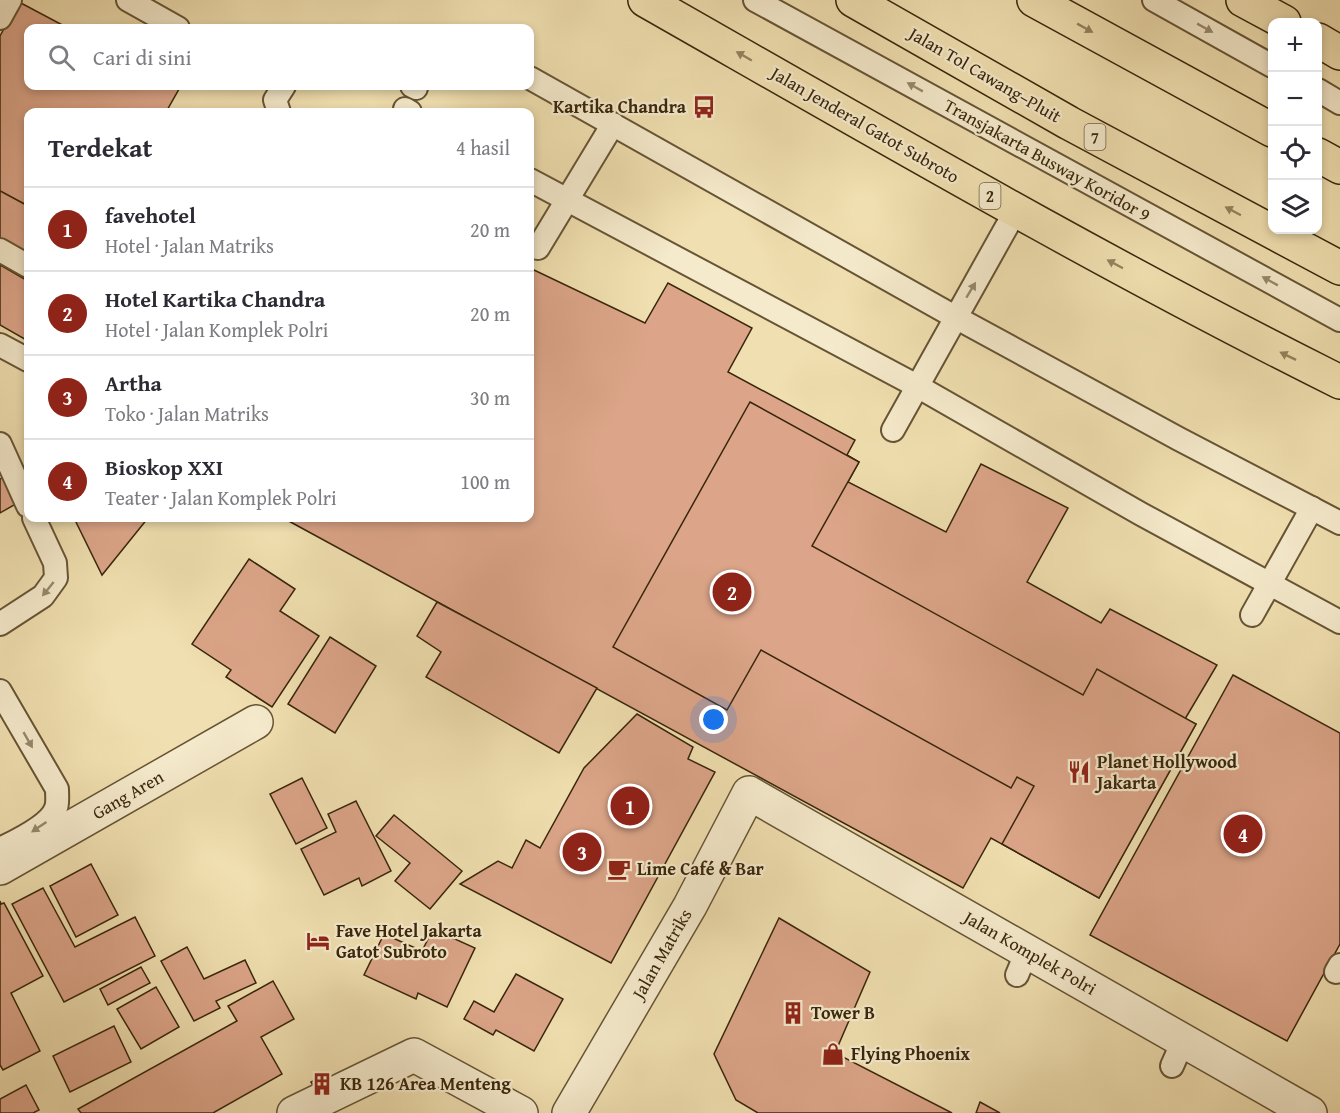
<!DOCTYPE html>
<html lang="id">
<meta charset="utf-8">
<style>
:root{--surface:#fff;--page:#f2f2f3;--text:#2b2b33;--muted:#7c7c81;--line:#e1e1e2;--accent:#8f2418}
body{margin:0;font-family:"Gentium Book Plus",serif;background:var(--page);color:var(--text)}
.controls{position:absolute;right:18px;top:18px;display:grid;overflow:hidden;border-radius:12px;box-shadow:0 3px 9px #0003}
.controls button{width:54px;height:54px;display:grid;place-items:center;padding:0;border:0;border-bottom:2px solid var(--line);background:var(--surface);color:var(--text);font:30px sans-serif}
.you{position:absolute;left:714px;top:720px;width:21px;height:21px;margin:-15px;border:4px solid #fff;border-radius:50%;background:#1a73e8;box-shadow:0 0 0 9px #1a73e833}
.badge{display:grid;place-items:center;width:39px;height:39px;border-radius:50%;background:var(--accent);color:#fff;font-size:20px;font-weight:700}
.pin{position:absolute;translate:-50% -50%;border:3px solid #fff;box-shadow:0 2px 6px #0006}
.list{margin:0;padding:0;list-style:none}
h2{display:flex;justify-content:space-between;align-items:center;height:78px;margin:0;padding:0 24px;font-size:26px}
h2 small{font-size:20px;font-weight:400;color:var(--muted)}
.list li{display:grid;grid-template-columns:39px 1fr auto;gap:18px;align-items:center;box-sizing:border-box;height:84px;padding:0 24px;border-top:2px solid var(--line)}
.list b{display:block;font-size:22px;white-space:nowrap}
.list p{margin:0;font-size:20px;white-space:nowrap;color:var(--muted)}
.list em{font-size:20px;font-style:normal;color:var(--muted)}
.icon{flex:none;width:33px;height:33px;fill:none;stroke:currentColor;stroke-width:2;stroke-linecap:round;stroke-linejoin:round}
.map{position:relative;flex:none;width:1340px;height:1113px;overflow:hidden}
.search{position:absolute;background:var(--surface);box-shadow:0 3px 9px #0003;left:24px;top:24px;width:510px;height:66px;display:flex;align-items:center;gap:15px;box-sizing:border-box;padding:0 21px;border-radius:12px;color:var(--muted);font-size:22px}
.panel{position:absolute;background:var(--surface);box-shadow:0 3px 9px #0003;left:24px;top:108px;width:510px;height:414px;border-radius:12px}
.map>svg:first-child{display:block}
.building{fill:#dca589;stroke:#38260b;stroke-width:1.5}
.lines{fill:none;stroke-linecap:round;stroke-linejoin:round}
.lane-casing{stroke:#665434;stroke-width:26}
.street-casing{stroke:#665434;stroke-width:36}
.highway-casing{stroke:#38260b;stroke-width:36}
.lane{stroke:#f5eacc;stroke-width:22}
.street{stroke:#f5eacc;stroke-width:33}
.highway{stroke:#f0dfb0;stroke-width:33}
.oneway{fill:#94825e}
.oneway2{fill:#96886c}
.labels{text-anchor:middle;stroke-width:4.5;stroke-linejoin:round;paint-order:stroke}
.shield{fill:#f5eacc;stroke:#716145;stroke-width:1.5}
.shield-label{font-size:16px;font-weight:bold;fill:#38260b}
.street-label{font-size:18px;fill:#38260b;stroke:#f5eacc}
.poi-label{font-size:18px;font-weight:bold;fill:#38260b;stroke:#f5eacc;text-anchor:start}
</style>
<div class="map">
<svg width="1340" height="1113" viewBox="0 0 1340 1113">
<rect width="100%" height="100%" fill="#f0dfb0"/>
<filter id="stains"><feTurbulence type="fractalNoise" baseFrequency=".00333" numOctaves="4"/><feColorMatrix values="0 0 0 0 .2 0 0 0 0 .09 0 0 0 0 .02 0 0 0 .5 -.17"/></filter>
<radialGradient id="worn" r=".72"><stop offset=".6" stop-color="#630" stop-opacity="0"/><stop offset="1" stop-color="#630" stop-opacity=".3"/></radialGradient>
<g class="building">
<path d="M 19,2 L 68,28 L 28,28 L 28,86 L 172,86 L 179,89 L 166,112 L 28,112 L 28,206 L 0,191 L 0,36 Z"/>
<path d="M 0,191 L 28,206 L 28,256 L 0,239 Z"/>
<path d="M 0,265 L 28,281 L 28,341 L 0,325 Z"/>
<path d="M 534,270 L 645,323 L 668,283 L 752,328 L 728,372 L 855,440 L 847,455 L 859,462 L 848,482 L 946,532 L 981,464 L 1068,508 L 1027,582 L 1101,623 L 1110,609 L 1217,665 L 1185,719 L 1196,724 L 1099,898 L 991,838 L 963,888 L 285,519 L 530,518 L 530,277 Z"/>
<path d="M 750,402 L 859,462 L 812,546 L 1083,695 L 1097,669 L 1196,724 L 1099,898 L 1002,844 L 1034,786 L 1017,777 L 1011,788 L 761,650 L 727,710 L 613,647 Z"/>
<path d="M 7,475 L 21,501 L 0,513 L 0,479 Z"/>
<path d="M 74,518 L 148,518 L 102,575 Z"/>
<path d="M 249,559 L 295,589 L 280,611 L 319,636 L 272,707 L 226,677 L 231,670 L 192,644 Z"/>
<path d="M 437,602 L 597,688 L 559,753 L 426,677 L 441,652 L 417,636 Z"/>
<path d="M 330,637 L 376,666 L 335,733 L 288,704 Z"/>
<path d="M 1233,675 L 1340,733 L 1340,944 L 1287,1041 L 1090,935 Z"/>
<path d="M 637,714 L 693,747 L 688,759 L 715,772 L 611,963 L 460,884 L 498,861 L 512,868 L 526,840 L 540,848 L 584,768 Z"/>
<path d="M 302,778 L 327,828 L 296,844 L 270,794 Z"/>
<path d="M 356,801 L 391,871 L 362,886 L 359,878 L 324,895 L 301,849 L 336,832 L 328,814 Z"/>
<path d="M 394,815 L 462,871 L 430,909 L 395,881 L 410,863 L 376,836 Z"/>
<path d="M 91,864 L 118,915 L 76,937 L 50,886 Z"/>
<path d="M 43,888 L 75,947 L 135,917 L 155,956 L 64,1002 L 12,904 Z"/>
<path d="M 0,901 L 1,904 L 4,903 L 43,976 L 11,993 L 40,1051 L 3,1070 L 0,1065 Z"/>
<path d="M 779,918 L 870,972 L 835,1053 L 952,1113 L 758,1113 L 736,1100 L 714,1054 Z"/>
<path d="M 433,929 L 475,948 L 447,1007 L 418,993 L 416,999 L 364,975 L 384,934 L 422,951 Z"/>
<path d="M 187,947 L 204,979 L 245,960 L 256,983 L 216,1001 L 220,1008 L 194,1021 L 161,961 Z"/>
<path d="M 141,967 L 150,983 L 108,1005 L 100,989 Z"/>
<path d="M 516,974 L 563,999 L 534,1051 L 496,1030 L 493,1035 L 464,1019 L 474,1001 L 494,1012 Z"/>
<path d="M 273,981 L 294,1019 L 261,1037 L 282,1074 L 213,1113 L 81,1113 L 78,1109 L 237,1021 L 228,1006 Z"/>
<path d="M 156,987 L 179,1027 L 141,1049 L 117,1009 Z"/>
<path d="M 114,1026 L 131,1062 L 70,1092 L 53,1056 Z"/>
<path d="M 326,1074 L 333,1086 L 318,1094 L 311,1082 Z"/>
<path d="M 26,1085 L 39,1110 L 33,1113 L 0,1113 L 0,1099 Z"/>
<path d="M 980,1102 L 1000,1113 L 976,1113 Z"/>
</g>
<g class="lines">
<g class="lane-casing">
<g id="lane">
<path d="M 128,0 L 178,28"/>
<path d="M 755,0 L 1340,320"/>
<path d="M 1154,0 L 1272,66"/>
<path d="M 0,18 L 10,0"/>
<path d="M 530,78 L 955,317 L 1179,439 L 1340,523"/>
<path d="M 412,86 L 416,88"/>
<path d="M 1318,90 L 1340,103"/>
<path d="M 405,109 L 410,112"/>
<path d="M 279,112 L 275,100 L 284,86"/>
<path d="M 530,180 L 917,386 L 1141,514 L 1340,622"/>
<path d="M 538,248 L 613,124"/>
<path d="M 0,250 L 28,266"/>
<path d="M 0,345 L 28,360"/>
<path d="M 893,430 L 1016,210"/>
<path d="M 0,444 L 28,506"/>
<path d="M 1252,615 L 1312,508"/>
<path d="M 0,624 L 43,596 L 56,578 L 55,563 L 34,518"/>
<path d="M 0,691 L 57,789 C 57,795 58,803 56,808 C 50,826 16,841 0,849"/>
<path d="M 1336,972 L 1340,965"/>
<path d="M 1017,975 L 1027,951"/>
<path d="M 1172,1066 L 1183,1041"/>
</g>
</g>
<g class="street-casing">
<g id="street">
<path d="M 0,868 L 256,722"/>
<path d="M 294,1113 L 414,1055 L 521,1113"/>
<path d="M 569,1113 L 690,906 L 749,793 L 1310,1113"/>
</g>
</g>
<g class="highway-casing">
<g id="highway">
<path d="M 645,0 C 875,131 1103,264 1340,382"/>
<path d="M 853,0 L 1069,123 L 1340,268"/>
<path d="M 1034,0 L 1272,130"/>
<path d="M 1243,0 L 1284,22"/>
<path d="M 1318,40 L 1340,53"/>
<path d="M 1318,155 L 1340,167"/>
</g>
</g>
<use href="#lane" class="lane"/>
<use href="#street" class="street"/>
<use href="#highway" class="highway"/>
</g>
<defs><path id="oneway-solid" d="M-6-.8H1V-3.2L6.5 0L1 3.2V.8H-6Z" transform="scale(1.5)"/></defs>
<g class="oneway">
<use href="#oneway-solid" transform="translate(1085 28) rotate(29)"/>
<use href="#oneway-solid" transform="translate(744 56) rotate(-150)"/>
<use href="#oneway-solid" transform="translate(1233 211) rotate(-152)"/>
<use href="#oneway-solid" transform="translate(1115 264) rotate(-152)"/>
<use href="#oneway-solid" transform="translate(1288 356) rotate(-154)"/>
</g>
<g class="oneway2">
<use href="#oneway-solid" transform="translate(1205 28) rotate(29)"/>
<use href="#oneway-solid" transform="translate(915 87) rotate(-151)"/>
<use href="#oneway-solid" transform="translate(1270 281) rotate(-151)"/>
<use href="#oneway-solid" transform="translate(971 290) rotate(-59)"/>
<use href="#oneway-solid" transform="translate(48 589) rotate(129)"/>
<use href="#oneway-solid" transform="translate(28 740) rotate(60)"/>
<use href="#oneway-solid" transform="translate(39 827) rotate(146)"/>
</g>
<defs>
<g id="bus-bare" transform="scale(1.8)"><path d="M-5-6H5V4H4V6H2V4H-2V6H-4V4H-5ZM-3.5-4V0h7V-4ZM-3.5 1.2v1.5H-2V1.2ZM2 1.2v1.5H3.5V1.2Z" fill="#8f2418" stroke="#f5eacc" stroke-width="2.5" paint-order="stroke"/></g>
<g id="restaurant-bare" transform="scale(1.8)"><path d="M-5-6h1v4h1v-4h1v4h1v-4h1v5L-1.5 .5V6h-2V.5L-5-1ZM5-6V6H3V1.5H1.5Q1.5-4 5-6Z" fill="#8f2418" stroke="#f5eacc" stroke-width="2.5" paint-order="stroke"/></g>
<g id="cafe-bare" transform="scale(1.8)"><path d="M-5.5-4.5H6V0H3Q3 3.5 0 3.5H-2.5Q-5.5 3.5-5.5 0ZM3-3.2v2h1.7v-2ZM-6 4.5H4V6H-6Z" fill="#8f2418" stroke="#f5eacc" stroke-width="2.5" paint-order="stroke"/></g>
<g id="hotel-bare" transform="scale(1.8)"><path d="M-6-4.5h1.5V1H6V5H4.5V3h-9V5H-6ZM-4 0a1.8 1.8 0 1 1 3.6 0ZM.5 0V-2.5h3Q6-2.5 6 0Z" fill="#8f2418" stroke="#f5eacc" stroke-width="2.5" paint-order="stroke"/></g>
<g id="building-bare" transform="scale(1.8)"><path d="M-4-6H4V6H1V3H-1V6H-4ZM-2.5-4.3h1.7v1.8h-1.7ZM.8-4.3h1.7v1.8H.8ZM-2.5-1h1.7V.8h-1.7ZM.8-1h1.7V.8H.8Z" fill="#8f2418" stroke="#f5eacc" stroke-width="2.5" paint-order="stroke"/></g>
<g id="shop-bare" transform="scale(1.8)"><path d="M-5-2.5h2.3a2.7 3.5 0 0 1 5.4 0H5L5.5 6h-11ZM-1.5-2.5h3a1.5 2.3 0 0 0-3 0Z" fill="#8f2418" stroke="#f5eacc" stroke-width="2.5" paint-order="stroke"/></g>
</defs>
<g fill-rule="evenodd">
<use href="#bus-bare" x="704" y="107"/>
<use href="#restaurant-bare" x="1079" y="772"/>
<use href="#cafe-bare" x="619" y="869"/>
<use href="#hotel-bare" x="318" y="941"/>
<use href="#building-bare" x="793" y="1013"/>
<use href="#shop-bare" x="833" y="1054"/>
<use href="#building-bare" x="322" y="1084"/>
</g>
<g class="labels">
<g class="shield">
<rect x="1084.5" y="124" width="21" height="26" rx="4.5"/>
<rect x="979.5" y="183" width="21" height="26" rx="4.5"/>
</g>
<g class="shield-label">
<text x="1095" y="143">7</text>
<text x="990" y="202">2</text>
</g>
<g class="street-label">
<text transform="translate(985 75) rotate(30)" y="6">Jalan Tol Cawang–Pluit</text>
<text transform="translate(865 125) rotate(30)" y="6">Jalan Jenderal Gatot Subroto</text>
<text transform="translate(1047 160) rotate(29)" y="6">Transjakarta Busway Koridor 9</text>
<text transform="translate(128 795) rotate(-30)" y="6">Gang Aren</text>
<text transform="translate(1030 953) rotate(30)" y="6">Jalan Komplek Polri</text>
<text transform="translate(662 954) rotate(-60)" y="6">Jalan Matriks</text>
</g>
<g class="poi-label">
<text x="686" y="113" text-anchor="end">Kartika Chandra</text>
<text x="1097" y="768">Planet Hollywood<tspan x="1097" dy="21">Jakarta</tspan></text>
<text x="637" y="875">Lime Café &amp; Bar</text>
<text x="336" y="937">Fave Hotel Jakarta<tspan x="336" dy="21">Gatot Subroto</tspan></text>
<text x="811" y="1019">Tower B</text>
<text x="851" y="1060">Flying Phoenix</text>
<text x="340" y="1090">KB 126 Area Menteng</text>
</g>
</g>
<rect width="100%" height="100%" filter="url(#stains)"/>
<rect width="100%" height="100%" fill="url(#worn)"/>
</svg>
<div class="controls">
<button>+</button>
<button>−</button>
<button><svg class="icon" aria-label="locate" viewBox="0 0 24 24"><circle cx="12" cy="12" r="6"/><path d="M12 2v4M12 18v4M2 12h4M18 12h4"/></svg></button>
<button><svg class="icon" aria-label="layers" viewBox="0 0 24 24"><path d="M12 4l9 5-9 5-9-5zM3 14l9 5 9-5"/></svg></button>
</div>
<div class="you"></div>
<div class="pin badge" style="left:630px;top:806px">1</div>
<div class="pin badge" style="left:732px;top:592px">2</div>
<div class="pin badge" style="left:582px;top:852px">3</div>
<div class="pin badge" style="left:1243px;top:834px">4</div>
<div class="search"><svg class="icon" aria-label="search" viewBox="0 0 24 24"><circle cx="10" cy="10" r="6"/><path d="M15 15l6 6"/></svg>Cari di sini</div>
<section class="panel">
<h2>Terdekat<small>4 hasil</small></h2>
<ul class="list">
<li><span class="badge">1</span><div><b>favehotel</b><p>Hotel · Jalan Matriks</p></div><em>20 m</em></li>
<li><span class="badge">2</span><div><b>Hotel Kartika Chandra</b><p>Hotel · Jalan Komplek Polri</p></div><em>20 m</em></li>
<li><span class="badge">3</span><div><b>Artha</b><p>Toko · Jalan Matriks</p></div><em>30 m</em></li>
<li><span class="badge">4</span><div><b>Bioskop XXI</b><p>Teater · Jalan Komplek Polri</p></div><em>100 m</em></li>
</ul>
</section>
</div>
